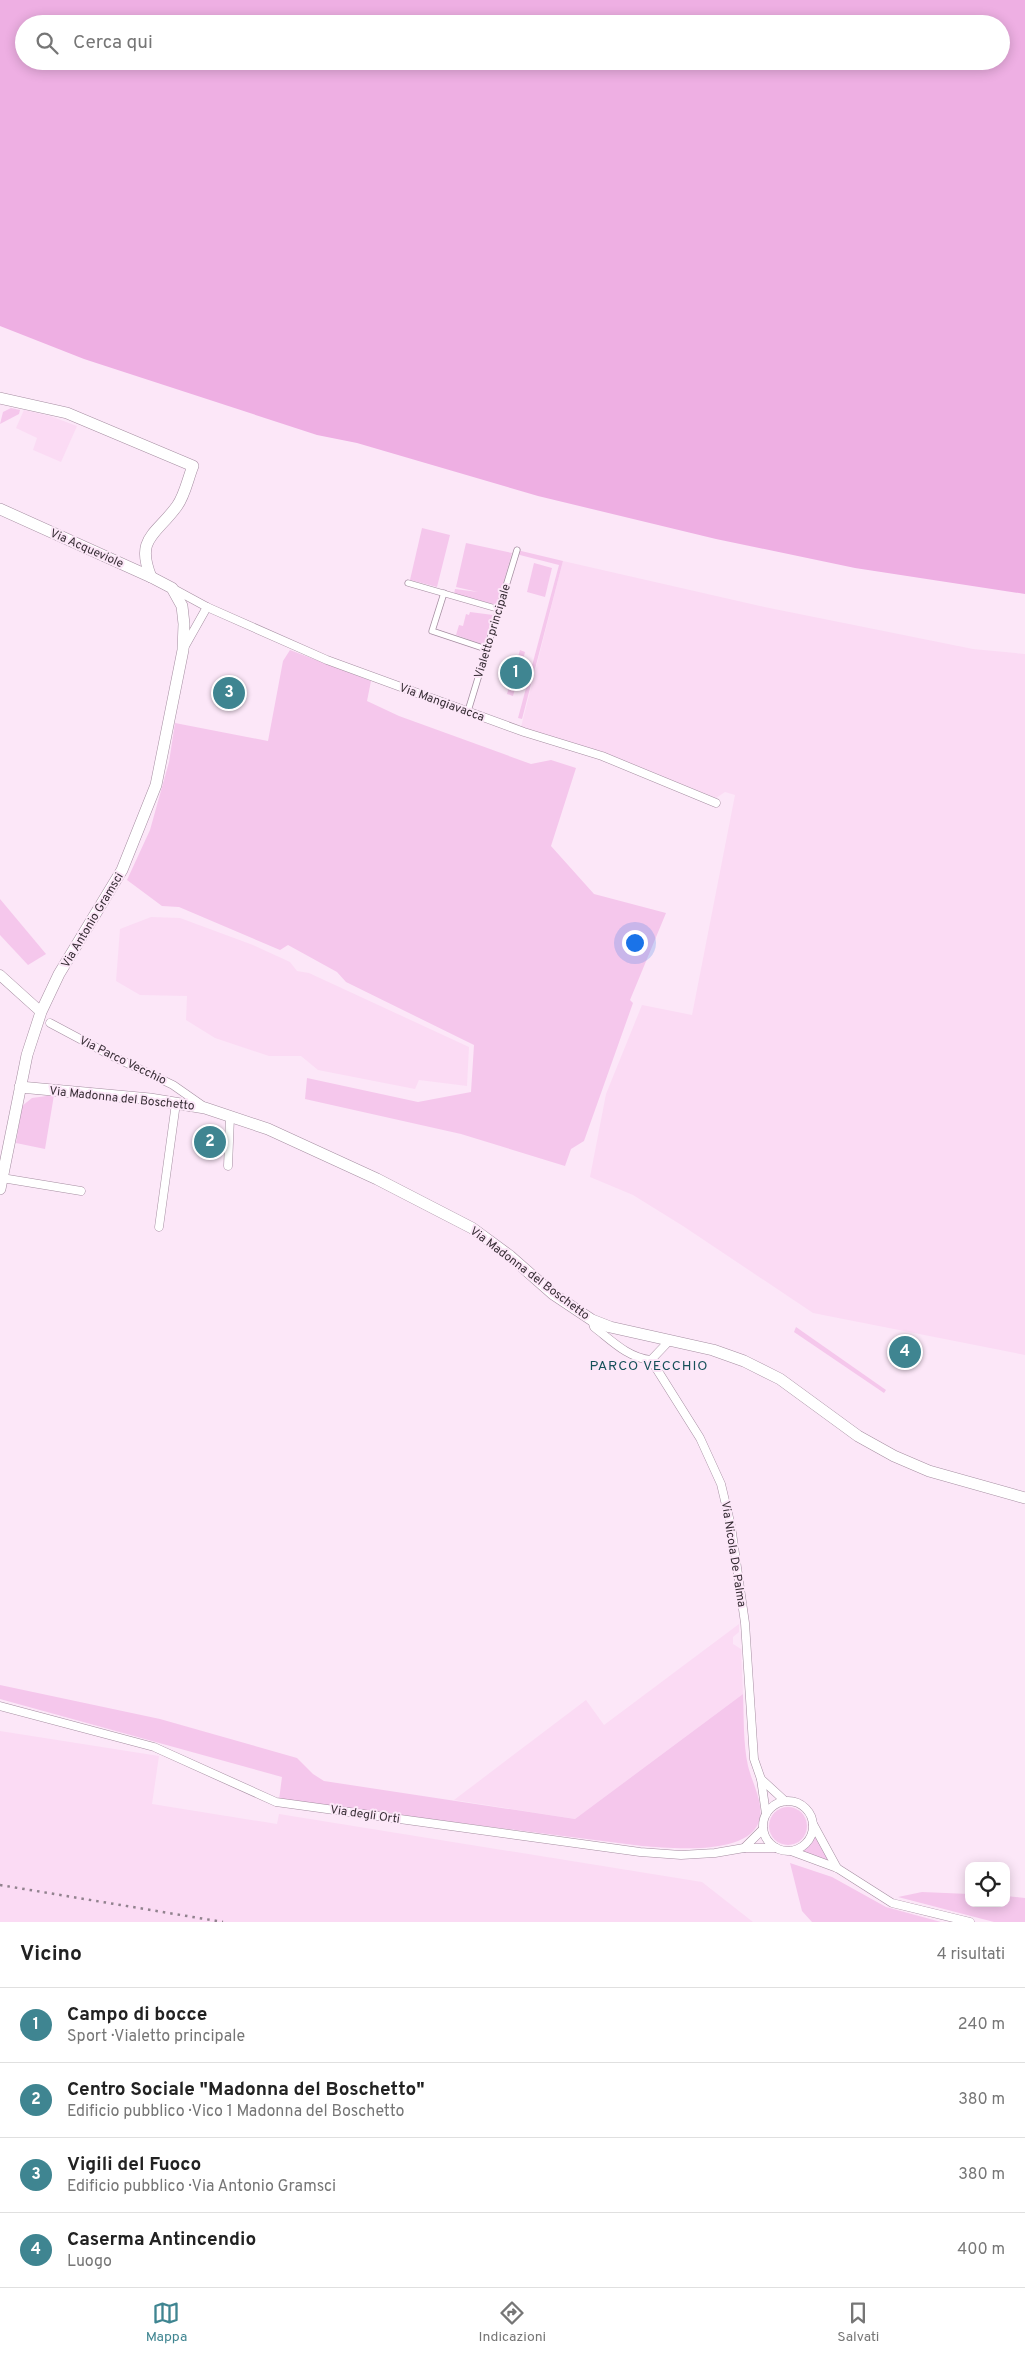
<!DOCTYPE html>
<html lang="it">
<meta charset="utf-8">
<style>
:root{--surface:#fff;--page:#f2f2f2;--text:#222;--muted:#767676;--line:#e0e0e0;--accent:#3f8591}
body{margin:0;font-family:Overpass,sans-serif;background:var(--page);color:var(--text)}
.controls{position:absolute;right:15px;bottom:15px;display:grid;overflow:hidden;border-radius:10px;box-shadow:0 2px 12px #0003}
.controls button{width:45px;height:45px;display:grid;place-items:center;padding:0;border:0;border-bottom:1px solid var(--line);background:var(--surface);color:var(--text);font:25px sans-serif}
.you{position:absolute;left:634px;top:942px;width:18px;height:18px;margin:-12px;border:4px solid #fff;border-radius:50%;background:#1a73e8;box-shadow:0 0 0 8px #1a73e833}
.badge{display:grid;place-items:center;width:32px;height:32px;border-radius:50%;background:var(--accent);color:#fff;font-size:16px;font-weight:700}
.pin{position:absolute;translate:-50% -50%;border:2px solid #fff;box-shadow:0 1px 5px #0006}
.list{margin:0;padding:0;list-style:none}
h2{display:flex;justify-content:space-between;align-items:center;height:65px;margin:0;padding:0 20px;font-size:21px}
h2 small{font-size:16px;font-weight:400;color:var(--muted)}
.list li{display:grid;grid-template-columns:32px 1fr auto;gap:15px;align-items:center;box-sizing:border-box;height:75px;padding:0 20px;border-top:1px solid var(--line)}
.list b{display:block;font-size:19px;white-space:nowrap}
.list p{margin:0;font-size:16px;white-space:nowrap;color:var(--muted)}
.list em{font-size:16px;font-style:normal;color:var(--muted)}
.icon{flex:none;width:28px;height:28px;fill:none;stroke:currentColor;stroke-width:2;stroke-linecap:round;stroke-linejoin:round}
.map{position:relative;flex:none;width:1025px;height:1922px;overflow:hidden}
.search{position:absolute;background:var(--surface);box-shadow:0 2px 12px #0003;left:15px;right:15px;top:15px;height:55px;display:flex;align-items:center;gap:12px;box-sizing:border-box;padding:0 18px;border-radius:28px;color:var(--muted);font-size:19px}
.sheet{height:365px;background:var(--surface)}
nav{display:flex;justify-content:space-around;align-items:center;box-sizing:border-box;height:70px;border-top:1px solid var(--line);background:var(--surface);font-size:14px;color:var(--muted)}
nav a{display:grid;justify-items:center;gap:2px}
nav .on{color:var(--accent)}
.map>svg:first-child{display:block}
.built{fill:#fbdbf4}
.green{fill:#f5c7ec}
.water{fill:#eeafe3;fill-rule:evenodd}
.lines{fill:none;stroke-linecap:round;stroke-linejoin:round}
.pedestrian-casing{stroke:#a58ea1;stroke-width:7}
.minor-casing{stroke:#a58ea1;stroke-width:9}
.tertiary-casing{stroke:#a58ea1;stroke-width:11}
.secondary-casing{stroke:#a58ea1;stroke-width:12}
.pedestrian{stroke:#fff;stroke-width:5.5}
.minor{stroke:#fff;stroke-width:8}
.tertiary{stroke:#fff;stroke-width:10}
.secondary{stroke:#fff;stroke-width:11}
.rail{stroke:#91828e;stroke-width:2.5;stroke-dasharray:2.5 5;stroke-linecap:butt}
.labels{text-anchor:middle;stroke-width:4;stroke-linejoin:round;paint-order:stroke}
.street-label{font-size:12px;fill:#372d35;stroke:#fce7f8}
.neighbourhood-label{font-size:14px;letter-spacing:1px;fill:#165059;stroke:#fce7f8}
</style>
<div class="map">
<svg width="1025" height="1922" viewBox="0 0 1025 1922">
<rect width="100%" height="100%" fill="#fce7f8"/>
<g class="built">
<path d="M 24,410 L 50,416 L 77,426 L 61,462 L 33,450 L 37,438 L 16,428 Z"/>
<path d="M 563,561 L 760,606 L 973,649 L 1025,654 L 1025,1355 L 813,1313 L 683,1226 L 633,1195 L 590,1177 L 606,1094 L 642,1005 L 692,1015 L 735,795 L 725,792 L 716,798 L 603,752 L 558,740 L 521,727 Z"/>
<path d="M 151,917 L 180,918 L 253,945 L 290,962 L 297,971 L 309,973 L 469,1047 L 467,1086 L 419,1080 L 415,1089 L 318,1070 L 301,1056 L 269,1056 L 215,1038 L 186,1020 L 187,996 L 140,995 L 116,981 L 120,929 Z"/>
<path d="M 739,1624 L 739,1632 L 733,1637 L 733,1644 L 741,1649 L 743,1694 L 575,1819 L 454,1800 L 586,1700 L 604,1725 Z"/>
<path d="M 0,1731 L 159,1756 L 152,1804 L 277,1824 L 279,1814 L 702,1882 L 753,1922 L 0,1922 Z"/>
</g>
<g class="green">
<path d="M 11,408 L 20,410 L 19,414 L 0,424 L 3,412 Z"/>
<path d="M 422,528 L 450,535 L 437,587 L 410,580 Z"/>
<path d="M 466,543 L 512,553 L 497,605 L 454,594 L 455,589 L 478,592 L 456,587 Z"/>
<path d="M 517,550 L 563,561 L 522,719 L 518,718 L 559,565 L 516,554 Z"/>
<path d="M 534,563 L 552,568 L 545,597 L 527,592 Z"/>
<path d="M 470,612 L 493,615 L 484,645 L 456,635 L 459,625 L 463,626 L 466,614 L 469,615 Z"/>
<path d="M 290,650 L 371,681 L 367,701 L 399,716 L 531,764 L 551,760 L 576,768 L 551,846 L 594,894 L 666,913 L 630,1000 L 633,1003 L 584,1141 L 571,1149 L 565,1166 L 461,1134 L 305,1099 L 307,1078 L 418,1102 L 471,1092 L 474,1045 L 346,982 L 337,972 L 288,945 L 280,950 L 179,907 L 162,906 L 127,880 L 150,830 L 169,762 L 175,723 L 268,741 L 283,661 Z"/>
<path d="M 520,650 L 525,652 L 513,696 L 507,694 Z"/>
<path d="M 0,899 L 46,954 L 28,965 L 0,935 Z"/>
<path d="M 54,1095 L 45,1149 L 16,1143 L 22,1106 L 32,1098 Z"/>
<path d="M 796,1327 L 886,1390 L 884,1393 L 794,1332 Z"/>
<path d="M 0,1685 L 160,1719 L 297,1758 L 313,1774 L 324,1781 L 575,1819 L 743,1694 C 744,1718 743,1743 748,1766 C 752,1782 763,1802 760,1818 C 752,1857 671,1848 642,1846 L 279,1800 L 282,1777 L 0,1699 Z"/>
<circle cx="788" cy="1826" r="19"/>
<path d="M 815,1834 L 833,1863 L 799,1852 L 812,1843 Z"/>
<path d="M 790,1863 L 832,1877 L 886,1907 L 941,1922 L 812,1922 L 802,1911 Z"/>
<path d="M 922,1892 L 969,1894 L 969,1903 L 1006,1903 L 1006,1896 L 1025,1898 L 1025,1922 L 994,1922 L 898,1897 Z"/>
</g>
<path class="water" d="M 0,0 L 1025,0 L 1025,594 L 855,568 L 716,539 L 538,496 L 357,443 L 317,435 L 84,359 L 0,326 ZM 24,24 L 1001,24 L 1001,61 L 24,61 Z"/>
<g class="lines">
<g class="pedestrian-casing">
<g id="pedestrian">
<path d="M 408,583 L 498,609"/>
<path d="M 444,593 L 432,631 L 486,649"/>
<path d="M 468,711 L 517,550"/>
</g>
</g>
<g class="minor-casing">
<g id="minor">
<path d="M 172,588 L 207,607 L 327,660 L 524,732 L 602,756 L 716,803"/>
<path d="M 185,646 L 207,607"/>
<path d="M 50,1023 L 110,1055 L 173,1085 L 203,1106"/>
<path d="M 228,1166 L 230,1117"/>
<path d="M 2,1178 L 81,1191"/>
<path d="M 159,1227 L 176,1103"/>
<path d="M 592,1320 L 594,1327 C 611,1340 628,1358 651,1360 L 700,1438 L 721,1484 L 731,1526 L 745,1623 L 754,1759 L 761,1779 L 766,1814"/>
<path d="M 651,1360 L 670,1340"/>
<path d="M 0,1706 L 154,1747 L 276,1802 L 640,1852 L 681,1855 L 715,1853 L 744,1848 L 776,1848"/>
<path d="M 761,1779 L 785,1801"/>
<circle cx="788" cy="1826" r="25"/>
<path d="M 813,1824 L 837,1868"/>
<path d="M 744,1848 L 763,1829"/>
<path d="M 791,1851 L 837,1868 L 892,1903 L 970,1922"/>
</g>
</g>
<g class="tertiary-casing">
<path id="tertiary" d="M 0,975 L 41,1012"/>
</g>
<g class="secondary-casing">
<g id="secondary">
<path d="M 0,398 L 67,413 L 193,466 C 188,478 185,495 177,506 C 156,535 135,538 151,577"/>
<path d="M 0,509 L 151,577 L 172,588 L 182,606 L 184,624 L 183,650 L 156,785 L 122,870 L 59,974 L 41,1012 L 27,1055 L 0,1189"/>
<path d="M 20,1087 L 150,1099 L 205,1108 L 268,1129 L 377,1179 L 472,1228 L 510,1256 L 553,1294 L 592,1320 L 610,1327 L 713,1350 L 744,1361 L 780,1379 L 858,1436 L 894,1456 L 929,1471 L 1025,1498"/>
</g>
</g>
<use href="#pedestrian" class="pedestrian"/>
<use href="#minor" class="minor"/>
<use href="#tertiary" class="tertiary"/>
<use href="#secondary" class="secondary"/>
<path class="rail" d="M 0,1885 L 223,1922"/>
</g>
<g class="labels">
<g class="street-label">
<text transform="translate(87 548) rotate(24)" y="4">Via Acqueviole</text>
<text transform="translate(492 631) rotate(-73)" y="4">Vialetto principale</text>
<text transform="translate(442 702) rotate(20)" y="4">Via Mangiavacca</text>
<text transform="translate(92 920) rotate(-59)" y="4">Via Antonio Gramsci</text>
<text transform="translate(123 1060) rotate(26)" y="4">Via Parco Vecchio</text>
<text transform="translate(122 1098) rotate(6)" y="4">Via Madonna del Boschetto</text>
<text transform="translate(530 1273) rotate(37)" y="4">Via Madonna del Boschetto</text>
<text transform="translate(734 1554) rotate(81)" y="4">Via Nicola De Palma</text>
<text transform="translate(365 1814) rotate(8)" y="4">Via degli Orti</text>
</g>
<g class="neighbourhood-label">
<text x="649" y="1370">PARCO VECCHIO</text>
</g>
</g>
</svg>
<div class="controls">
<button><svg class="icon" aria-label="locate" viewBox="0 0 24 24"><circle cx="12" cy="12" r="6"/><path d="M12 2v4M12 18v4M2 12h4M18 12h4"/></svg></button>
</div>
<div class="you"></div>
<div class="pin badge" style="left:516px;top:673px">1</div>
<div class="pin badge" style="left:210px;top:1142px">2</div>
<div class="pin badge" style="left:229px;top:693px">3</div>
<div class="pin badge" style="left:905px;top:1352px">4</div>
<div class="search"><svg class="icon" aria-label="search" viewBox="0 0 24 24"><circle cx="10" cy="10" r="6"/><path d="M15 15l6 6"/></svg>Cerca qui</div>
</div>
<section class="sheet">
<h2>Vicino<small>4 risultati</small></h2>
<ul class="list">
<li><span class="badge">1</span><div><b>Campo di bocce</b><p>Sport · Vialetto principale</p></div><em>240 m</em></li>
<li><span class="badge">2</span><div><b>Centro Sociale &quot;Madonna del Boschetto&quot;</b><p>Edificio pubblico · Vico 1 Madonna del Boschetto</p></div><em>380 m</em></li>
<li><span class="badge">3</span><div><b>Vigili del Fuoco</b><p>Edificio pubblico · Via Antonio Gramsci</p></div><em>380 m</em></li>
<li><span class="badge">4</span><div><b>Caserma Antincendio</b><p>Luogo</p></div><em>400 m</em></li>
</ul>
</section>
<nav>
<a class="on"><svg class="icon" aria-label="map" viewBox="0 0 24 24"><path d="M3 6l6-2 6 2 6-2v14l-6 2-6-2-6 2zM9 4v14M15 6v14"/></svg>Mappa</a>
<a><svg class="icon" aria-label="directions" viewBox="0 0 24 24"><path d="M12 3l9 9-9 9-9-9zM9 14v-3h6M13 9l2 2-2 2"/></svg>Indicazioni</a>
<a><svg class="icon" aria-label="saved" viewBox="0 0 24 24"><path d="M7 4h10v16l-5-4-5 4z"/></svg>Salvati</a>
</nav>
